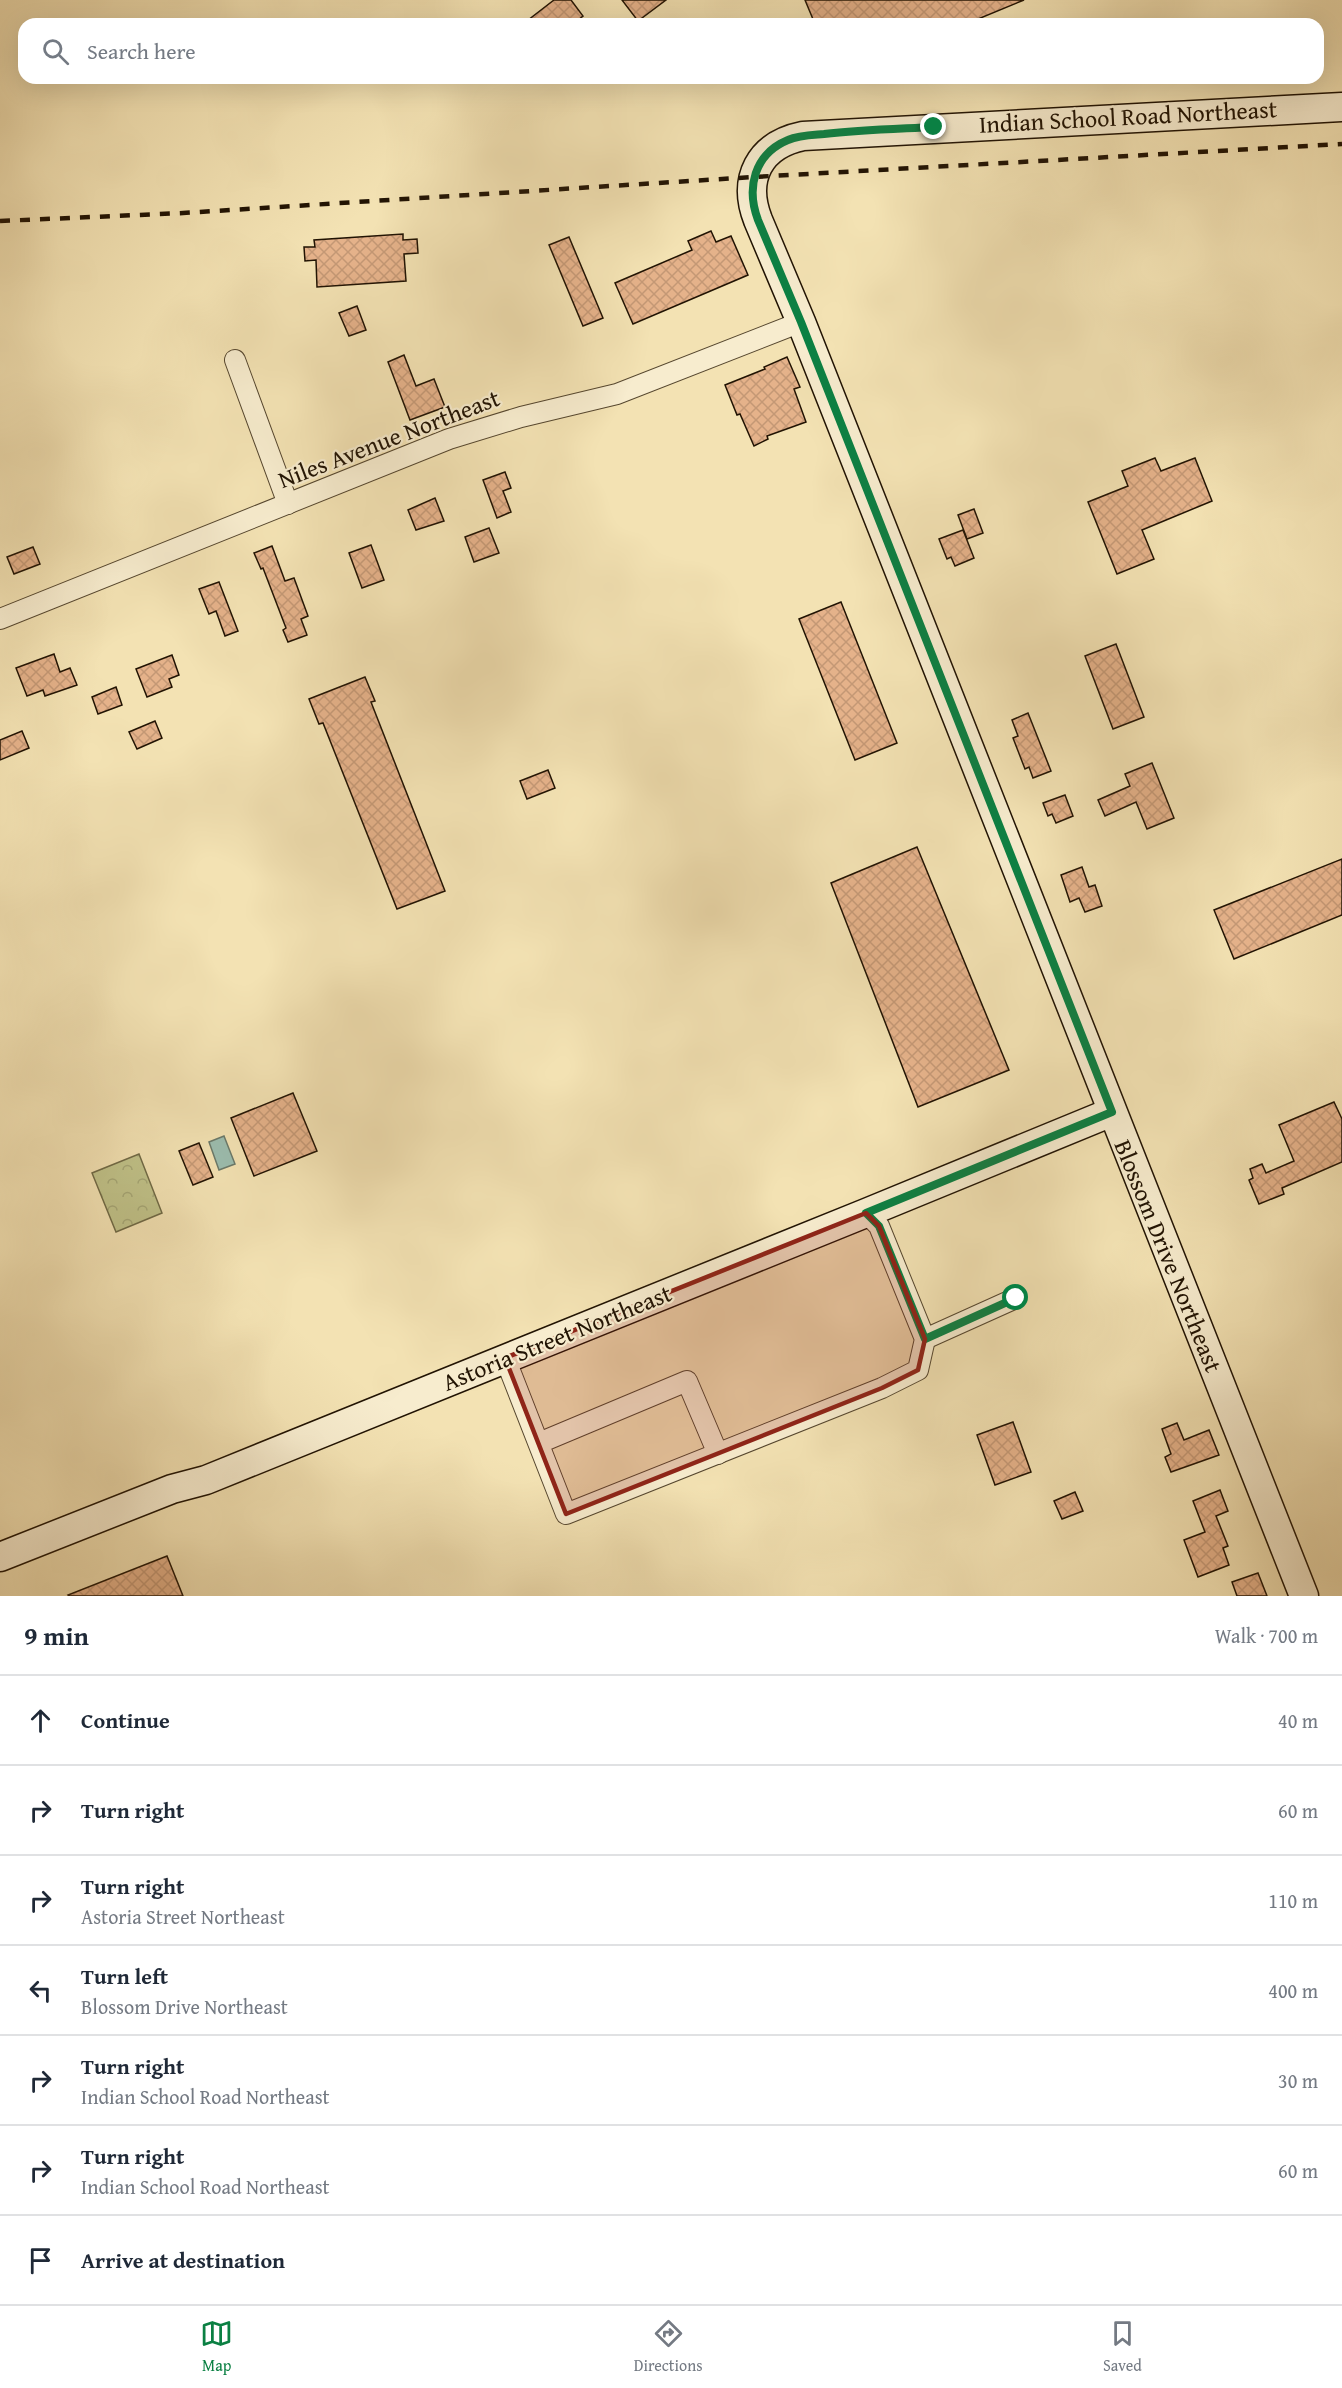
<!DOCTYPE html>
<meta charset="utf-8">
<style>
:root{--surface:#fff;--page:#f6f6f7;--text:#1f2937;--muted:#747a83;--line:#e0e1e3;--accent:#0b8043}
body{margin:0;font-family:"Gentium Book Plus",serif;background:var(--page);color:var(--text)}
.stop{position:absolute;width:18px;height:18px;margin:-14px;border:4px solid #0b8043;border-radius:50%;background:#fff}
.stop.end{background:#0b8043;border-color:#fff;box-shadow:0 2px 6px #0008}
.list{margin:0;padding:0;list-style:none}
h2{display:flex;justify-content:space-between;align-items:center;height:78px;margin:0;padding:0 24px;font-size:26px}
h2 small{font-size:20px;font-weight:400;color:var(--muted)}
.list li{display:grid;grid-template-columns:39px 1fr auto;gap:18px;align-items:center;box-sizing:border-box;height:90px;padding:0 24px;border-top:2px solid var(--line)}
.list b{display:block;font-size:22px;white-space:nowrap}
.list p{margin:0;font-size:20px;white-space:nowrap;color:var(--muted)}
.list em{font-size:20px;font-style:normal;color:var(--muted)}
.icon{flex:none;width:33px;height:33px;fill:none;stroke:currentColor;stroke-width:2;stroke-linecap:round;stroke-linejoin:round}
.map{position:relative;flex:none;width:1342px;height:1596px;overflow:hidden}
.search{position:absolute;background:var(--surface);box-shadow:0 6px 24px #0002;left:18px;right:18px;top:18px;height:66px;display:flex;align-items:center;gap:15px;box-sizing:border-box;padding:0 21px;border-radius:18px;color:var(--muted);font-size:22px}
.sheet{height:708px;background:var(--surface)}
nav{display:flex;justify-content:space-around;align-items:center;box-sizing:border-box;height:84px;border-top:2px solid var(--line);background:var(--surface);font-size:16px;color:var(--muted)}
nav a{display:grid;justify-items:center;gap:3px}
nav .on{color:var(--accent)}
.map>svg:first-child{display:block}
.park{fill:url(#park-crowns);stroke:#706a46;stroke-width:1.5}
.water{fill:#9bbdaf;stroke:#6a796a;stroke-width:1.5}
.building{fill:url(#building-cross-hatch);stroke:#211303;stroke-width:1.5}
.lines{fill:none;stroke-linecap:round;stroke-linejoin:round}
.street-casing{stroke:#56472f;stroke-width:22}
.secondary-casing{stroke:#211303;stroke-width:31}
.street{stroke:#f7ecce;stroke-width:20}
.secondary{stroke:#f7ecce;stroke-width:28}
.rail{stroke:#211303;stroke-width:4.5;stroke-dasharray:10 10;stroke-linecap:butt}
.route{stroke:#0b8043;stroke-width:8}
.marked{fill:#8f2418;fill-opacity:0.2;stroke:#8f2418;stroke-width:4.5;stroke-linejoin:round}
.labels{text-anchor:middle;stroke-width:4.5;stroke-linejoin:round;paint-order:stroke}
.street-label{font-size:24px;fill:#211303;stroke:#f7ecce}
</style>
<div class="map">
<svg width="1342" height="1596" viewBox="0 0 1342 1596">
<defs>
<pattern id="park-crowns" width="20" height="18" patternUnits="userSpaceOnUse" patternTransform="scale(1.5)"><rect width="20" height="18" fill="#c0c289"/><path d="M2 6a3 3 0 1 1 6 0M12 15a3 3 0 1 1 6 0" fill="none" stroke="#a5a675"/></pattern>
<pattern id="building-cross-hatch" width="8" height="8" patternUnits="userSpaceOnUse" patternTransform="scale(1.5)"><rect width="8" height="8" fill="#e5b28a"/><path d="M0 0l8 8M0 8l8-8" fill="none" stroke="#c49875"/></pattern>
</defs>
<rect width="100%" height="100%" fill="#f3e2b3"/>
<filter id="stains"><feTurbulence type="fractalNoise" baseFrequency=".00333" numOctaves="4"/><feColorMatrix values="0 0 0 0 .2 0 0 0 0 .09 0 0 0 0 .02 0 0 0 .5 -.17"/></filter>
<radialGradient id="worn" r=".72"><stop offset=".6" stop-color="#630" stop-opacity="0"/><stop offset="1" stop-color="#630" stop-opacity=".3"/></radialGradient>
<path class="park" d="M 139,1154 L 162,1213 L 116,1232 L 92,1173 Z"/>
<path class="water" d="M 224,1136 L 235,1164 L 219,1170 L 209,1142 Z"/>
<g class="building">
<path d="M 554,0 L 571,0 L 583,16 L 573,24 L 523,24 Z"/>
<path d="M 622,0 L 666,0 L 638,21 Z"/>
<path d="M 805,0 L 1024,0 L 966,24 L 815,24 Z"/>
<path d="M 711,231 L 716,242 L 731,236 L 748,275 L 633,324 L 615,283 L 692,250 L 688,241 Z"/>
<path d="M 403,234 L 403,240 L 417,239 L 418,253 L 404,254 L 406,281 L 317,287 L 316,260 L 305,261 L 304,247 L 315,247 L 314,240 Z"/>
<path d="M 569,237 L 603,318 L 583,326 L 549,245 Z"/>
<path d="M 357,306 L 366,330 L 349,336 L 339,313 Z"/>
<path d="M 404,355 L 416,386 L 434,379 L 445,407 L 410,420 L 388,362 Z"/>
<path d="M 787,357 L 800,387 L 794,389 L 806,422 L 767,436 L 768,439 L 754,446 L 740,414 L 737,415 L 725,385 L 765,369 L 764,367 Z"/>
<path d="M 1155,458 L 1161,471 L 1195,458 L 1212,501 L 1142,530 L 1154,559 L 1117,574 L 1088,502 L 1128,486 L 1122,471 Z"/>
<path d="M 505,472 L 511,488 L 503,491 L 511,512 L 497,518 L 483,480 Z"/>
<path d="M 435,498 L 444,521 L 416,530 L 408,510 Z"/>
<path d="M 974,509 L 983,533 L 967,539 L 958,515 Z"/>
<path d="M 489,528 L 499,553 L 474,562 L 465,537 Z"/>
<path d="M 963,530 L 974,558 L 955,566 L 951,557 L 947,559 L 939,539 Z"/>
<path d="M 371,545 L 384,580 L 362,588 L 349,553 Z"/>
<path d="M 272,546 L 285,581 L 294,578 L 308,616 L 301,619 L 307,635 L 288,642 L 283,630 L 286,628 L 263,568 L 261,569 L 254,553 Z"/>
<path d="M 33,547 L 40,564 L 14,574 L 7,557 Z"/>
<path d="M 219,582 L 238,631 L 225,636 L 216,611 L 209,614 L 199,589 Z"/>
<path d="M 841,602 L 897,743 L 855,760 L 799,619 Z"/>
<path d="M 1116,644 L 1144,717 L 1113,729 L 1085,656 Z"/>
<path d="M 54,654 L 60,672 L 70,668 L 77,685 L 45,696 L 43,690 L 27,696 L 16,668 Z"/>
<path d="M 172,655 L 179,675 L 169,679 L 172,687 L 147,697 L 136,669 Z"/>
<path d="M 365,677 L 375,701 L 371,702 L 445,891 L 397,909 L 323,723 L 319,724 L 309,699 Z"/>
<path d="M 116,687 L 122,705 L 98,714 L 92,697 Z"/>
<path d="M 1028,713 L 1051,771 L 1033,778 L 1029,767 L 1025,769 L 1013,738 L 1018,736 L 1012,720 Z"/>
<path d="M 155,721 L 162,738 L 137,749 L 129,732 Z"/>
<path d="M 22,731 L 29,748 L 0,760 L 0,740 Z"/>
<path d="M 1152,763 L 1174,818 L 1147,829 L 1136,802 L 1105,816 L 1098,800 L 1130,786 L 1125,774 Z"/>
<path d="M 548,770 L 555,788 L 527,799 L 520,781 Z"/>
<path d="M 1065,795 L 1073,816 L 1056,823 L 1052,814 L 1048,816 L 1043,803 Z"/>
<path d="M 917,847 L 1009,1070 L 918,1107 L 831,883 Z"/>
<path d="M 1342,859 L 1342,915 L 1234,959 L 1214,910 Z"/>
<path d="M 1082,867 L 1089,887 L 1095,885 L 1102,906 L 1085,912 L 1079,898 L 1070,902 L 1061,875 Z"/>
<path d="M 293,1093 L 317,1151 L 254,1176 L 231,1118 Z"/>
<path d="M 1334,1102 L 1342,1119 L 1342,1162 L 1282,1188 L 1284,1194 L 1259,1204 L 1249,1180 L 1253,1178 L 1250,1169 L 1262,1164 L 1266,1173 L 1294,1161 L 1279,1125 Z"/>
<path d="M 199,1143 L 213,1177 L 193,1185 L 179,1151 Z"/>
<path d="M 1013,1422 L 1031,1472 L 995,1485 L 977,1435 Z"/>
<path d="M 1177,1423 L 1184,1440 L 1209,1430 L 1219,1455 L 1171,1472 L 1165,1457 L 1171,1454 L 1162,1429 Z"/>
<path d="M 1220,1490 L 1228,1511 L 1216,1516 L 1228,1546 L 1223,1548 L 1229,1565 L 1198,1577 L 1184,1540 L 1205,1532 L 1193,1501 Z"/>
<path d="M 1075,1492 L 1083,1511 L 1062,1519 L 1054,1501 Z"/>
<path d="M 167,1556 L 183,1596 L 69,1596 L 68,1595 Z"/>
<path d="M 1258,1573 L 1267,1596 L 1237,1596 L 1232,1582 Z"/>
</g>
<g class="lines">
<g class="street-casing">
<g id="street">
<path d="M 235,360 L 288,504"/>
<path d="M 0,619 L 449,439 L 521,417 L 617,394 L 801,322"/>
<path d="M 925,1339 L 1016,1298"/>
<path d="M 505,1358 L 566,1514 L 882,1388 L 918,1370 L 925,1339 L 879,1226 L 866,1213"/>
<path d="M 539,1443 L 687,1381 L 718,1454"/>
</g>
</g>
<g class="secondary-casing">
<g id="secondary">
<path d="M 0,1557 L 172,1489 L 206,1480 L 866,1213 L 1112,1112"/>
<path d="M 1304,1596 L 801,322 L 758,220 C 742,179 759,145 803,136 L 1342,107"/>
</g>
</g>
<use href="#street" class="street"/>
<use href="#secondary" class="secondary"/>
<path class="rail" d="M 0,221 L 183,213 L 753,177 L 1342,144"/>
</g>
<g class="lines">
<path class="route" d="M 934,127 C 897,129 860,130 824,134 C 812,135 799,135 788,140 C 754,154 746,188 758,220 L 801,322 L 1112,1112 L 866,1213 L 879,1226 L 925,1339 L 1016,1298"/>
</g>
<path class="marked" d="M 866,1213 L 879,1226 L 925,1339 L 918,1370 L 882,1388 L 566,1514 L 505,1358 Z"/>
<g class="labels">
<g class="street-label">
<text transform="translate(1128 117) rotate(-3)" y="8">Indian School Road Northeast</text>
<text transform="translate(389 439) rotate(-21)" y="8">Niles Avenue Northeast</text>
<text transform="translate(1168 1256) rotate(68)" y="8">Blossom Drive Northeast</text>
<text transform="translate(557 1338) rotate(-22)" y="8">Astoria Street Northeast</text>
</g>
</g>
<rect width="100%" height="100%" filter="url(#stains)"/>
<rect width="100%" height="100%" fill="url(#worn)"/>
</svg>
<div class="stop" style="left:1016px;top:1298px"></div>
<div class="stop end" style="left:934px;top:127px"></div>
<div class="search"><svg class="icon" aria-label="search" viewBox="0 0 24 24"><circle cx="10" cy="10" r="6"/><path d="M15 15l6 6"/></svg>Search here</div>
</div>
<section class="sheet">
<h2>9 min<small>Walk · 700 m</small></h2>
<ul class="list">
<li><svg class="icon" aria-label="ahead" viewBox="0 0 24 24"><path d="M12 20V5M6 11l6-6 6 6"/></svg><div><b>Continue</b></div><em>40 m</em></li>
<li><svg class="icon" aria-label="right" viewBox="0 0 24 24"><path d="M7 20v-9h11M14 6l5 5-5 5"/></svg><div><b>Turn right</b></div><em>60 m</em></li>
<li><svg class="icon" aria-label="right" viewBox="0 0 24 24"><path d="M7 20v-9h11M14 6l5 5-5 5"/></svg><div><b>Turn right</b><p>Astoria Street Northeast</p></div><em>110 m</em></li>
<li><svg class="icon" aria-label="left" viewBox="0 0 24 24"><path d="M17 20v-9H6M10 6l-5 5 5 5"/></svg><div><b>Turn left</b><p>Blossom Drive Northeast</p></div><em>400 m</em></li>
<li><svg class="icon" aria-label="right" viewBox="0 0 24 24"><path d="M7 20v-9h11M14 6l5 5-5 5"/></svg><div><b>Turn right</b><p>Indian School Road Northeast</p></div><em>30 m</em></li>
<li><svg class="icon" aria-label="right" viewBox="0 0 24 24"><path d="M7 20v-9h11M14 6l5 5-5 5"/></svg><div><b>Turn right</b><p>Indian School Road Northeast</p></div><em>60 m</em></li>
<li><svg class="icon" aria-label="arrive" viewBox="0 0 24 24"><path d="M6 21V4h12l-3 4 3 4H6"/></svg><div><b>Arrive at destination</b></div></li>
</ul>
</section>
<nav>
<a class="on"><svg class="icon" aria-label="map" viewBox="0 0 24 24"><path d="M3 6l6-2 6 2 6-2v14l-6 2-6-2-6 2zM9 4v14M15 6v14"/></svg>Map</a>
<a><svg class="icon" aria-label="directions" viewBox="0 0 24 24"><path d="M12 3l9 9-9 9-9-9zM9 14v-3h6M13 9l2 2-2 2"/></svg>Directions</a>
<a><svg class="icon" aria-label="saved" viewBox="0 0 24 24"><path d="M7 4h10v16l-5-4-5 4z"/></svg>Saved</a>
</nav>
